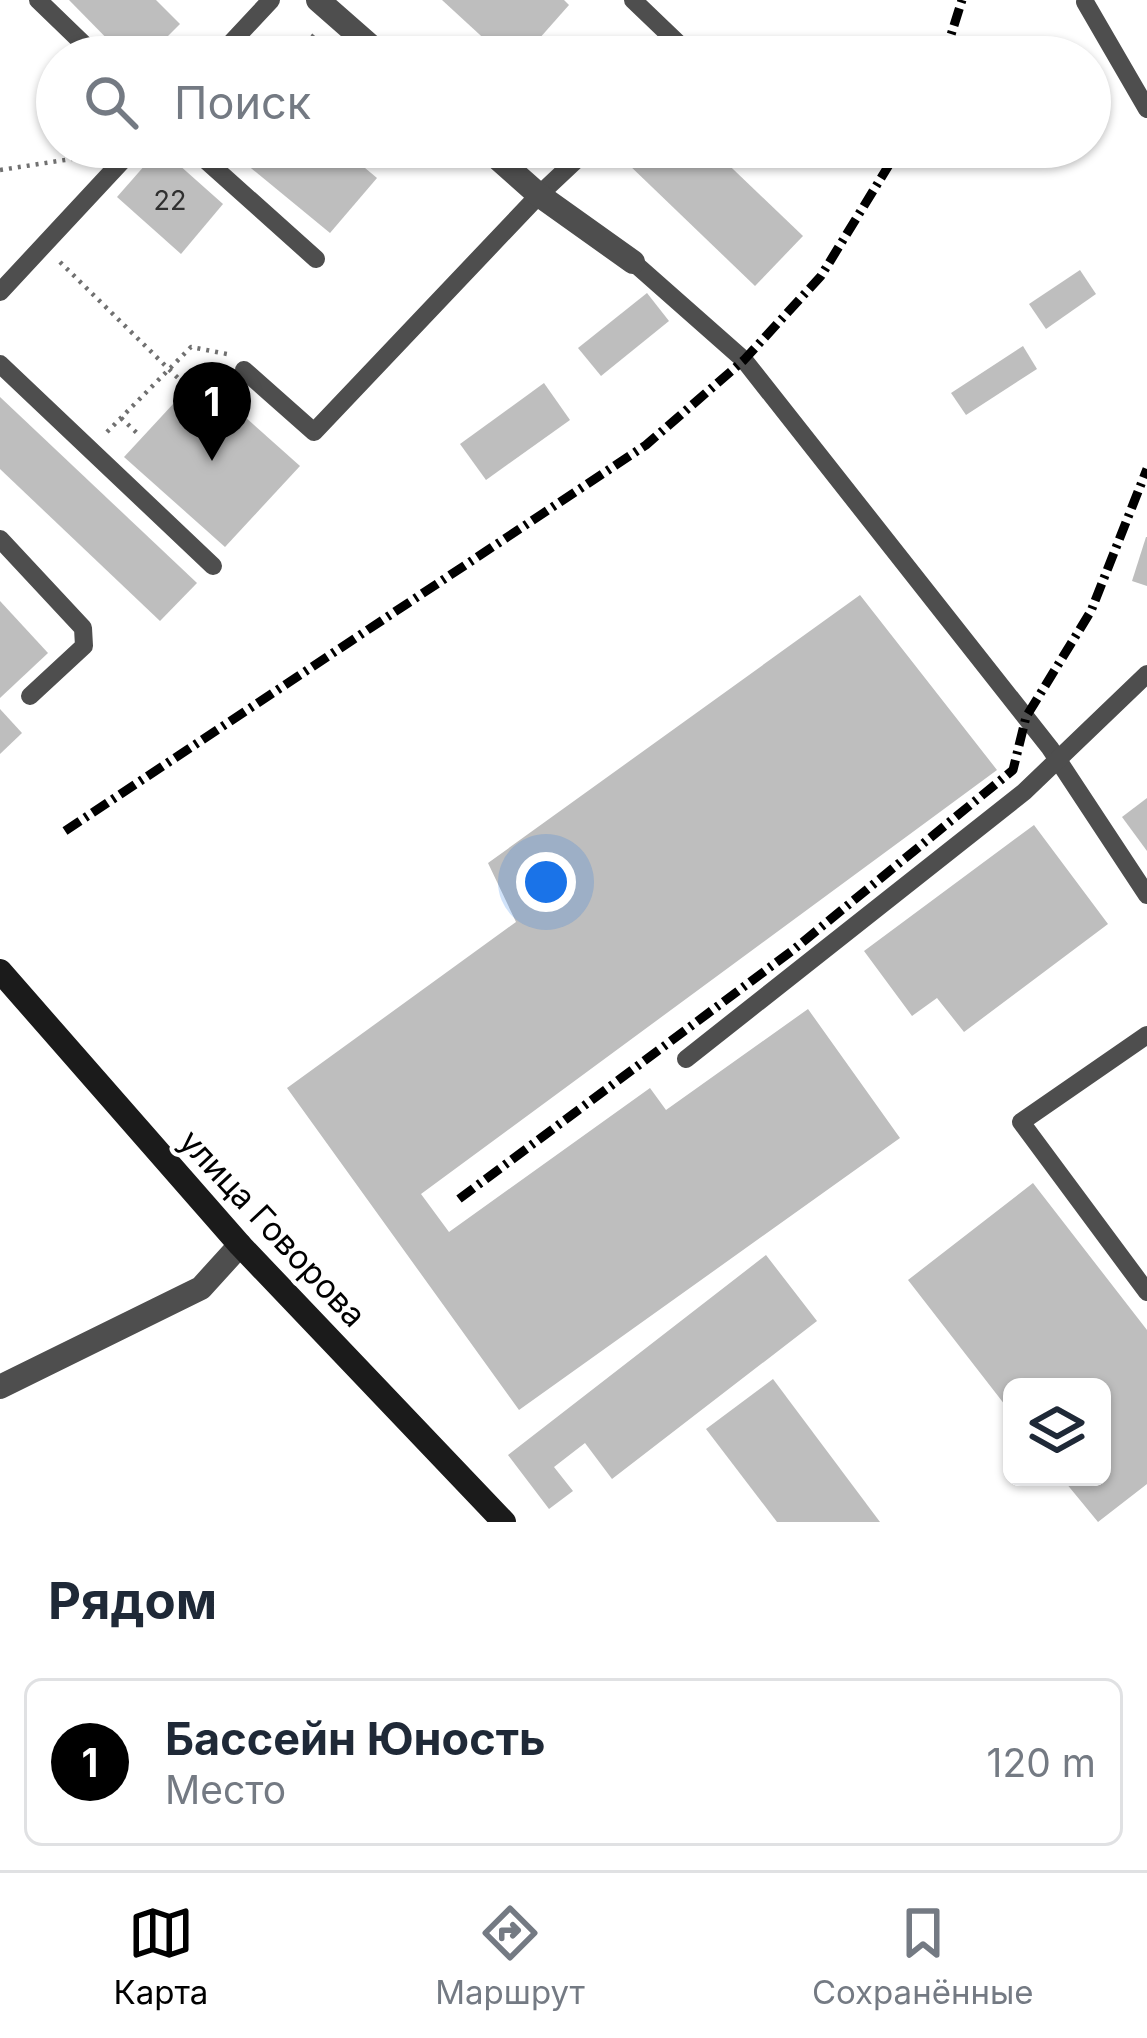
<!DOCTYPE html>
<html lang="ru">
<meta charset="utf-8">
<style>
:root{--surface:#fff;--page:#f6f6f7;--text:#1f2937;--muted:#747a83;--line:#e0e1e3;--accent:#000}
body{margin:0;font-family:Inter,sans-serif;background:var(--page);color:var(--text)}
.controls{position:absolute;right:36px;bottom:36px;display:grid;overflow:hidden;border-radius:18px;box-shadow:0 3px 9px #0004}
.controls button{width:108px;height:108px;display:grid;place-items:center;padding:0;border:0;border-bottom:3px solid var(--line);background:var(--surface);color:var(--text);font:60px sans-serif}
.you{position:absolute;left:546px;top:882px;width:42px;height:42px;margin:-30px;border:9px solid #fff;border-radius:50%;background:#1a73e8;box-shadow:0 0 0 18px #1a73e833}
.badge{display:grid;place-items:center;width:78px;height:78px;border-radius:50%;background:var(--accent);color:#fff;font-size:39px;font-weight:700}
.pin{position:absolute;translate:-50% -99px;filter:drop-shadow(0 3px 6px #0008)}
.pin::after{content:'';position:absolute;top:63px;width:42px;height:36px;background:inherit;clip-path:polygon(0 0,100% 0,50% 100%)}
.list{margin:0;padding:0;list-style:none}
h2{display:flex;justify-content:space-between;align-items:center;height:156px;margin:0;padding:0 48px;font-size:51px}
h2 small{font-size:39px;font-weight:400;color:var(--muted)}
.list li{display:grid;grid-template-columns:78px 1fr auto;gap:36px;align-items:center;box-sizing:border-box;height:168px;margin:0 24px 24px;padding:0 24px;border:3px solid var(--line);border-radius:18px}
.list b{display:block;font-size:45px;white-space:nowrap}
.list p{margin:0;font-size:39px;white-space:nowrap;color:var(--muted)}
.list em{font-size:39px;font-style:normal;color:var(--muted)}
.icon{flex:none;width:66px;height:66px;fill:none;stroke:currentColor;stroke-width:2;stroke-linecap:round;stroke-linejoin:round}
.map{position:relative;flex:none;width:1147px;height:1522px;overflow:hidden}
.search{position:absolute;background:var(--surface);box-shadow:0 3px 9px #0004;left:36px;right:36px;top:36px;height:132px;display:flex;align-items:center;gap:30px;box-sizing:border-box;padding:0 42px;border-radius:66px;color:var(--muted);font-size:45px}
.sheet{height:348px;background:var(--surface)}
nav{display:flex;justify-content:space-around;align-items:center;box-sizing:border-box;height:168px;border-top:3px solid var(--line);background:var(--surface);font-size:33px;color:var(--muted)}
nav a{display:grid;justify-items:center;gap:6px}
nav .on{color:var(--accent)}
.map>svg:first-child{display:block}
.building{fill:#bebebe}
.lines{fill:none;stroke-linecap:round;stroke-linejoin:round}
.path{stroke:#707070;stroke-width:4.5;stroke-dasharray:3 6;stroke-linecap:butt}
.lane{stroke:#4e4e4e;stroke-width:18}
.street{stroke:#4e4e4e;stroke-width:24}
.secondary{stroke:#1b1b1b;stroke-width:24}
.rail{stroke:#000;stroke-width:9;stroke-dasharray:18 6 3 6;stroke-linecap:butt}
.labels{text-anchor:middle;stroke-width:9;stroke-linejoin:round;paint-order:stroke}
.number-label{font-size:27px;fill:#303030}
.street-label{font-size:33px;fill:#000;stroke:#fff}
</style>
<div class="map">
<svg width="1147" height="1522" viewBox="0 0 1147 1522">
<rect width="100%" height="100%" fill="#fff"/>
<g class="building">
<path d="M 69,0 L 156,0 L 180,24 L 147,57 L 125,57 Z"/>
<path d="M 442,0 L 564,0 L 569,5 L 523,57 L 504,57 Z"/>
<path d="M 232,147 L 340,147 L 377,178 L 330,233 L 229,150 Z"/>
<path d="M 641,147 L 710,147 L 803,236 L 755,286 L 626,162 Z"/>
<path d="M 160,148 L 223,204 L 181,254 L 117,197 Z"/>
<path d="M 1080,270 L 1096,294 L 1046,329 L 1029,304 Z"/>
<path d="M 647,293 L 669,321 L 601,376 L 578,348 Z"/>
<path d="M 1023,346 L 1037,369 L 966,415 L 951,393 Z"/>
<path d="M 199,376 L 300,466 L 225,547 L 124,457 Z"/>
<path d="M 544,383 L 570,420 L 486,480 L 460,444 Z"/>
<path d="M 0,397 L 197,583 L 160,621 L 0,469 Z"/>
<path d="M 1146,537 L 1147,537 L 1147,586 L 1132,581 Z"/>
<path d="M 860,595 L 997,770 L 421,1194 L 449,1232 L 650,1088 L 666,1110 L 808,1009 L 900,1138 L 519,1410 L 287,1088 L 516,922 L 488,863 Z"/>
<path d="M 0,601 L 48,653 L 0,698 Z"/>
<path d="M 0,709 L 22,733 L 0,754 Z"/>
<path d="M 1147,798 L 1147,851 L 1122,817 Z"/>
<path d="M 1034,825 L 1108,924 L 964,1032 L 937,998 L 912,1016 L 864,951 Z"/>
<path d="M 1033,1183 L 1147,1330 L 1147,1484 L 1098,1522 L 1061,1477 L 1102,1477 L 1102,1387 L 1012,1387 L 1012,1414 L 908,1280 Z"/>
<path d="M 766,1255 L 817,1321 L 612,1479 L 585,1443 L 554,1467 L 573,1491 L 549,1509 L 508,1455 Z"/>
<path d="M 773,1379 L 880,1522 L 777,1522 L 706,1429 Z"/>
</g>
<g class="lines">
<g class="path">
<path d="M 294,57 L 314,35"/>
<path d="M 0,170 L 97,155"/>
<path d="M 60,262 L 183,383"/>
<path d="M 121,418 L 137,433"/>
<path d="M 107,432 L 191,347 L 227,354"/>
</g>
<g class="lane">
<path d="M 38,0 L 97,57"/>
<path d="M 633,0 L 681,46 L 677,57"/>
<path d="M 1085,2 L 1147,109"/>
<path d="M 218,57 L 271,0"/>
<path d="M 191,147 L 316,259"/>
<path d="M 633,262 L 744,360 L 1050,748 L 1147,895"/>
<path d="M 0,292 L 135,147"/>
<path d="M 0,364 L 213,566"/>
<path d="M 244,370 L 314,432 L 539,195 L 590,147"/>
<path d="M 0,539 L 83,628 L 84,646 L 30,696"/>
<path d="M 1147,1035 L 1021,1122 L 1147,1292"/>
<path d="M 686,1059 L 1024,792 L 1147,674"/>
</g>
<g class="street">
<path d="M 318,0 L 383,57"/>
<path d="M 485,147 L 539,195 L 633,262"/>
<path d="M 0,1387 L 201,1288 L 240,1245"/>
</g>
<path class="secondary" d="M 0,971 L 240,1245 L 504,1522"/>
<g class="rail">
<path d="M 944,57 L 962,0"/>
<path d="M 65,831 L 646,445 L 744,360 L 821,276 L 900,147"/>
<path d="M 459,1199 L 793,950 L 1013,770 L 1026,717 L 1091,611 L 1147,469"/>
</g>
</g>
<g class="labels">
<g class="number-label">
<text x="170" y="210">22</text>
</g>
<g class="street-label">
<text transform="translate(273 1228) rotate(47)" y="12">улица Говорова</text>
</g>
</g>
</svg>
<div class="controls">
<button><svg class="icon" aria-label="layers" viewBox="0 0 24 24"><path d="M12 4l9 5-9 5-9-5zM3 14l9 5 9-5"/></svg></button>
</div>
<div class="you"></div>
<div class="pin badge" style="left:212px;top:461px">1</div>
<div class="search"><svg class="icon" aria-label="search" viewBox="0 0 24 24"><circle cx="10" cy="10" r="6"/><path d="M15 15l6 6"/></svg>Поиск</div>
</div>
<section class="sheet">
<h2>Рядом<small></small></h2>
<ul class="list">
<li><span class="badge">1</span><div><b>Бассейн Юность</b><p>Место</p></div><em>120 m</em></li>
</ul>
</section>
<nav>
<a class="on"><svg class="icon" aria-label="map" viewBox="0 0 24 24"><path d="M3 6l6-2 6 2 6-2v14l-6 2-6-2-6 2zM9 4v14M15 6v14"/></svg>Карта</a>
<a><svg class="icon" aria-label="directions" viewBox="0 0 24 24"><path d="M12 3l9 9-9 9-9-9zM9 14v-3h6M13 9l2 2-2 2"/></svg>Маршрут</a>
<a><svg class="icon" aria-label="saved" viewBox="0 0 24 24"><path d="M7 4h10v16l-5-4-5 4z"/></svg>Сохранённые</a>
</nav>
